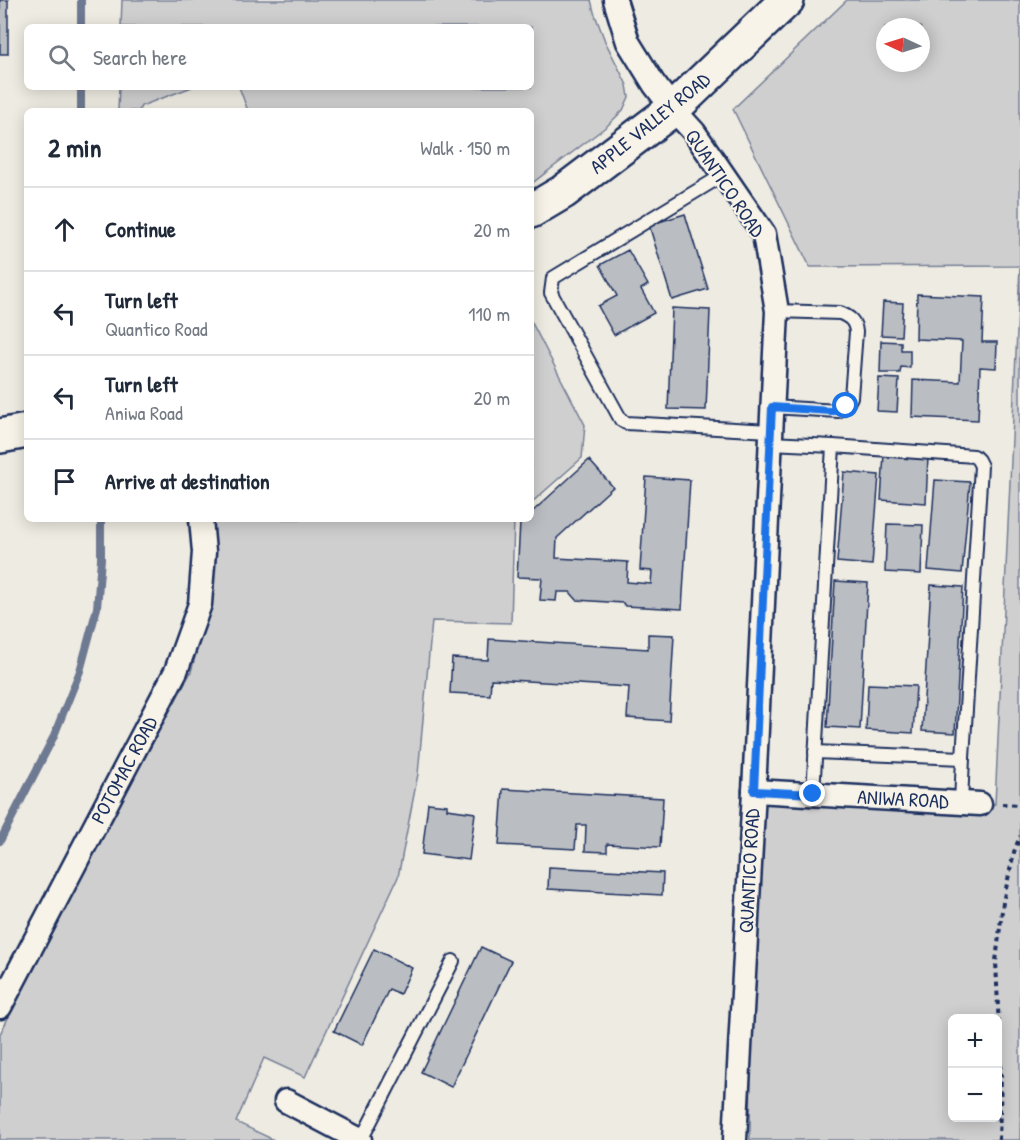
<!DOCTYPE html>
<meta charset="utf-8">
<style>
:root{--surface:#fff;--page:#f2f2f3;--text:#1f2937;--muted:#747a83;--line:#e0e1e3}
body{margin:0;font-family:"Patrick Hand",sans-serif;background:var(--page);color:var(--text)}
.controls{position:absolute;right:18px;bottom:18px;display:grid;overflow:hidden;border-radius:9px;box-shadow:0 3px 15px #0003}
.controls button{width:54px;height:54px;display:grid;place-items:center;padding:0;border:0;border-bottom:2px solid var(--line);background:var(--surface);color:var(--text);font:30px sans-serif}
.compass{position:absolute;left:876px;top:18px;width:54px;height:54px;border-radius:50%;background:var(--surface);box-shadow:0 3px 15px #0003;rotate:274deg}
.stop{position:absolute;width:18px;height:18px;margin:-14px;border:4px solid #1a73e8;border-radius:50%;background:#fff}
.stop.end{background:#1a73e8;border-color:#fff;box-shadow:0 2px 6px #0008}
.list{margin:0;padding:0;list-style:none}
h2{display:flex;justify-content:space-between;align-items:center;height:78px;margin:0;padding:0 24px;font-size:26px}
h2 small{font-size:20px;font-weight:400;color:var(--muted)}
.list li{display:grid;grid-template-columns:39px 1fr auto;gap:18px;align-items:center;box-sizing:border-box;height:84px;padding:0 24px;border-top:2px solid var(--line)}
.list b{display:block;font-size:22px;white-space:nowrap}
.list p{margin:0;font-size:20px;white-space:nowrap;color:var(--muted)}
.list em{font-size:20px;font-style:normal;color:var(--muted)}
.icon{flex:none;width:33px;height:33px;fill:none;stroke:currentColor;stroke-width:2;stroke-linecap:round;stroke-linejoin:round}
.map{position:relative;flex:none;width:1020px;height:1140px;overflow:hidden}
.search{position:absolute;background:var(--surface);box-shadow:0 3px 15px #0003;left:24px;top:24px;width:510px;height:66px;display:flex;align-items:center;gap:15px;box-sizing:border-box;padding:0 21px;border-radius:9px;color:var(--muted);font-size:22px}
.panel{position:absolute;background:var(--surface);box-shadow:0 3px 15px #0003;left:24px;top:108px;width:510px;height:414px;border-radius:9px}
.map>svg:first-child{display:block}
.green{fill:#cfcfcf;stroke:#757f96;stroke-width:1.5;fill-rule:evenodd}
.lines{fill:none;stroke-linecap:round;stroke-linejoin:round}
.stream{stroke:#6e7992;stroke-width:8}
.building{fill:#babdc2;stroke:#1b2f5e;stroke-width:1.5}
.service-casing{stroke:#1b2f5e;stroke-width:16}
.minor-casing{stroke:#1b2f5e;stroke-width:27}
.secondary-casing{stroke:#1b2f5e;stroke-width:38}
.path{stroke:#1b2f5e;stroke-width:4;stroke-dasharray:4.5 4.5;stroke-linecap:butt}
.service{stroke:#f7f3e8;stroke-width:12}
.minor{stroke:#f7f3e8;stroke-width:22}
.secondary{stroke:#f7f3e8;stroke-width:33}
.route{stroke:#1a73e8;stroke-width:8}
.labels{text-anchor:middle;stroke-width:4.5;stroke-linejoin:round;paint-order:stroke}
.street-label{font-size:20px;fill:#1b2f5e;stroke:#f7f3e8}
</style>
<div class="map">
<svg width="1020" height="1140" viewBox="0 0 1020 1140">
<rect width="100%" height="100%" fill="#eeebe2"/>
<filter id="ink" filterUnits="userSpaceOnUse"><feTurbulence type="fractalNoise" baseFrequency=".0167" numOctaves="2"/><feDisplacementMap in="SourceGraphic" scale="12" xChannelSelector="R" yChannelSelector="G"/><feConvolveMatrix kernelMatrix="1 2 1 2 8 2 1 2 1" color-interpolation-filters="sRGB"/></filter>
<g filter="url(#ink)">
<g class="green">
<path d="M 122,0 L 591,0 L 594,12 L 605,41 L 627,85 L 629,97 L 623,110 L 607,126 L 531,184 L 531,111 L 248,111 L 239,87 L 531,87 L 531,27 L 121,27 Z"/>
<path d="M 847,0 L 1020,0 L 1020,266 L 810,267 L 733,109 ZM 885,27 L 921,27 L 921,63 L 885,63 Z"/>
<path d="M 119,87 L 192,87 L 141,106 L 139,111 L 118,111 Z"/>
<path d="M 1020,267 L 1020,1140 L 750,1140 L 754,791 L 995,804 ZM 952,1018 L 998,1018 L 998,1118 L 952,1118 Z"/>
<path d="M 531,321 L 585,425 L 582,458 L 531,503 Z"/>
<path d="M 214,519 L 514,519 L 511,623 L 432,621 L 418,774 L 398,877 L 305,1077 L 264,1058 L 236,1122 L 274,1140 L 0,1140 L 0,1034 L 67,902 L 191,672 L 211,599 L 215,540 Z"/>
</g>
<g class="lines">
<g class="stream">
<path d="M 81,27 L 81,0"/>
<path d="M 81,111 L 81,87"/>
<path d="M 0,841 L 53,738 L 80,671 L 97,608 L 101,559 L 101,519"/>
</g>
</g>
<g class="building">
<rect x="0" y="0" width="8" height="54"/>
<path d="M 685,214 L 708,289 L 672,300 L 649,225 Z"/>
<path d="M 628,250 L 648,285 L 641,289 L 654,313 L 614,335 L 598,306 L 617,296 L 600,265 Z"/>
<path d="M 917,294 L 984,297 L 982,342 L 997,342 L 996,368 L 980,367 L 978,420 L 912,417 L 913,380 L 960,382 L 962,341 L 916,339 Z"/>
<path d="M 883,302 L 903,303 L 901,336 L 881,335 Z"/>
<path d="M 672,308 L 710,310 L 706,410 L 668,409 Z"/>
<path d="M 881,341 L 901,342 L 901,350 L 910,350 L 910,368 L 901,367 L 900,373 L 880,373 Z"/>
<path d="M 879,378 L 899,379 L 897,412 L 877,411 Z"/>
<path d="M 884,454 L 928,456 L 926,503 L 881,500 Z"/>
<path d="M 589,460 L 613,487 L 557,538 L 556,558 L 628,562 L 627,582 L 651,584 L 652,571 L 640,570 L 646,477 L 690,480 L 682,609 L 625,606 L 623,603 L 577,600 L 570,592 L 557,592 L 556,601 L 540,600 L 542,578 L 517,577 L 520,523 L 525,519 L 531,519 L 531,513 Z"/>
<path d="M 844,472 L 879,475 L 872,565 L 837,562 Z"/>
<path d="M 935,480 L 970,482 L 962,573 L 928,570 Z"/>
<path d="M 887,524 L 923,525 L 921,574 L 885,572 Z"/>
<path d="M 835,581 L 868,583 L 860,729 L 827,727 Z"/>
<path d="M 931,585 L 963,587 L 955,733 L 922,731 Z"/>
<path d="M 648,634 L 674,635 L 669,721 L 627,718 L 629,687 L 491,679 L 490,695 L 450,693 L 452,658 L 488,660 L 489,639 L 648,649 Z"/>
<path d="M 868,684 L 916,686 L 913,733 L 866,730 Z"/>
<path d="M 503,789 L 663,798 L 660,847 L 607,844 L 607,852 L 585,851 L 586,825 L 577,825 L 575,849 L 499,845 Z"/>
<path d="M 428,803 L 447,805 L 447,809 L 475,813 L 469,860 L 422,854 Z"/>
<path d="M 549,867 L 663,873 L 662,895 L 548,889 Z"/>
<path d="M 481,947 L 511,961 L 451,1087 L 421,1072 Z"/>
<path d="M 374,949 L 412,968 L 400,994 L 389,989 L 362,1045 L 334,1031 Z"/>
</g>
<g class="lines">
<g class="service-casing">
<g id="service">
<path d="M 723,175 L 553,278 L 551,293 L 621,420 L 626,423 L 771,431"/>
<path d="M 772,407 L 838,411 L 846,406 L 851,397 L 856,332 C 855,321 850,317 840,313 L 777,311"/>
<path d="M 770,443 L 833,446 L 813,794"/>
<path d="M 833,446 L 974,456 L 978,460 L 981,466 L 963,758"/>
<path d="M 815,752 L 963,758 L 961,803"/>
<path d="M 361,1140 L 453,961"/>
</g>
</g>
<g class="minor-casing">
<g id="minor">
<path d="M 615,0 L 628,42 L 654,84 L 673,109 L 694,132 L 764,234 L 777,311 L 754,791 L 735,1140"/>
<path d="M 754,791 L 980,804"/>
<path d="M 0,1007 L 176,671 L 200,604 L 204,552 L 201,519"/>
<path d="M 286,1101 L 360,1140"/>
</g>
</g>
<g class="secondary-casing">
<g id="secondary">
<path d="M 531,211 L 563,192 L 673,109 L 787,0"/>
<path d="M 0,436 L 27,431"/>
</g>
</g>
<g class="path">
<path d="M 1002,804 L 1020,805"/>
<path d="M 999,1140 L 1001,1077 L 996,961 L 1003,902 L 1014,852 L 1020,836"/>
</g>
<use href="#service" class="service"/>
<use href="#minor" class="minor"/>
<use href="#secondary" class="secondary"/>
</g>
</g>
<g class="lines" filter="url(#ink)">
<path class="route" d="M 813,794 L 754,791 L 772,407 L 830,411 L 838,411 L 846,406"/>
</g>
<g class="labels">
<g class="street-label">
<text transform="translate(650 123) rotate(-39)" y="7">APPLE VALLEY ROAD</text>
<text transform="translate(725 183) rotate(56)" y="7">QUANTICO ROAD</text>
<text transform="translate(124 770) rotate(-62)" y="7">POTOMAC ROAD</text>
<text transform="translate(903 799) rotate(3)" y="7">ANIWA ROAD</text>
<text transform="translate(749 871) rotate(-87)" y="7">QUANTICO ROAD</text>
</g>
</g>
</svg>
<div class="controls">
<button>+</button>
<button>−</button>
</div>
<svg class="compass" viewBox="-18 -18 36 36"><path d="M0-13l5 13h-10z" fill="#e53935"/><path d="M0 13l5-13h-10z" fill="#747a83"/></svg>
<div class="stop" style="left:846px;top:406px"></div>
<div class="stop end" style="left:813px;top:794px"></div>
<div class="search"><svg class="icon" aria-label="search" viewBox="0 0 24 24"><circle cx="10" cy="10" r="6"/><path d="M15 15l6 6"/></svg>Search here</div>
<section class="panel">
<h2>2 min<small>Walk · 150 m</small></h2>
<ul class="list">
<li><svg class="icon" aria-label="ahead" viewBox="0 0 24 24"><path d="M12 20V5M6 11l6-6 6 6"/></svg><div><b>Continue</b></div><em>20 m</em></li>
<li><svg class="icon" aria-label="left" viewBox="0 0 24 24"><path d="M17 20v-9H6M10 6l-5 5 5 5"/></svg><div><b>Turn left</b><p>Quantico Road</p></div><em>110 m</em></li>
<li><svg class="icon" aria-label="left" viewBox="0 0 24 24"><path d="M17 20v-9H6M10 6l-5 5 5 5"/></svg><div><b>Turn left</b><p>Aniwa Road</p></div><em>20 m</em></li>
<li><svg class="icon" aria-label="arrive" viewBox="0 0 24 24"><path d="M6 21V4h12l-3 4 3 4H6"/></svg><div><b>Arrive at destination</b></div></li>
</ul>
</section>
</div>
